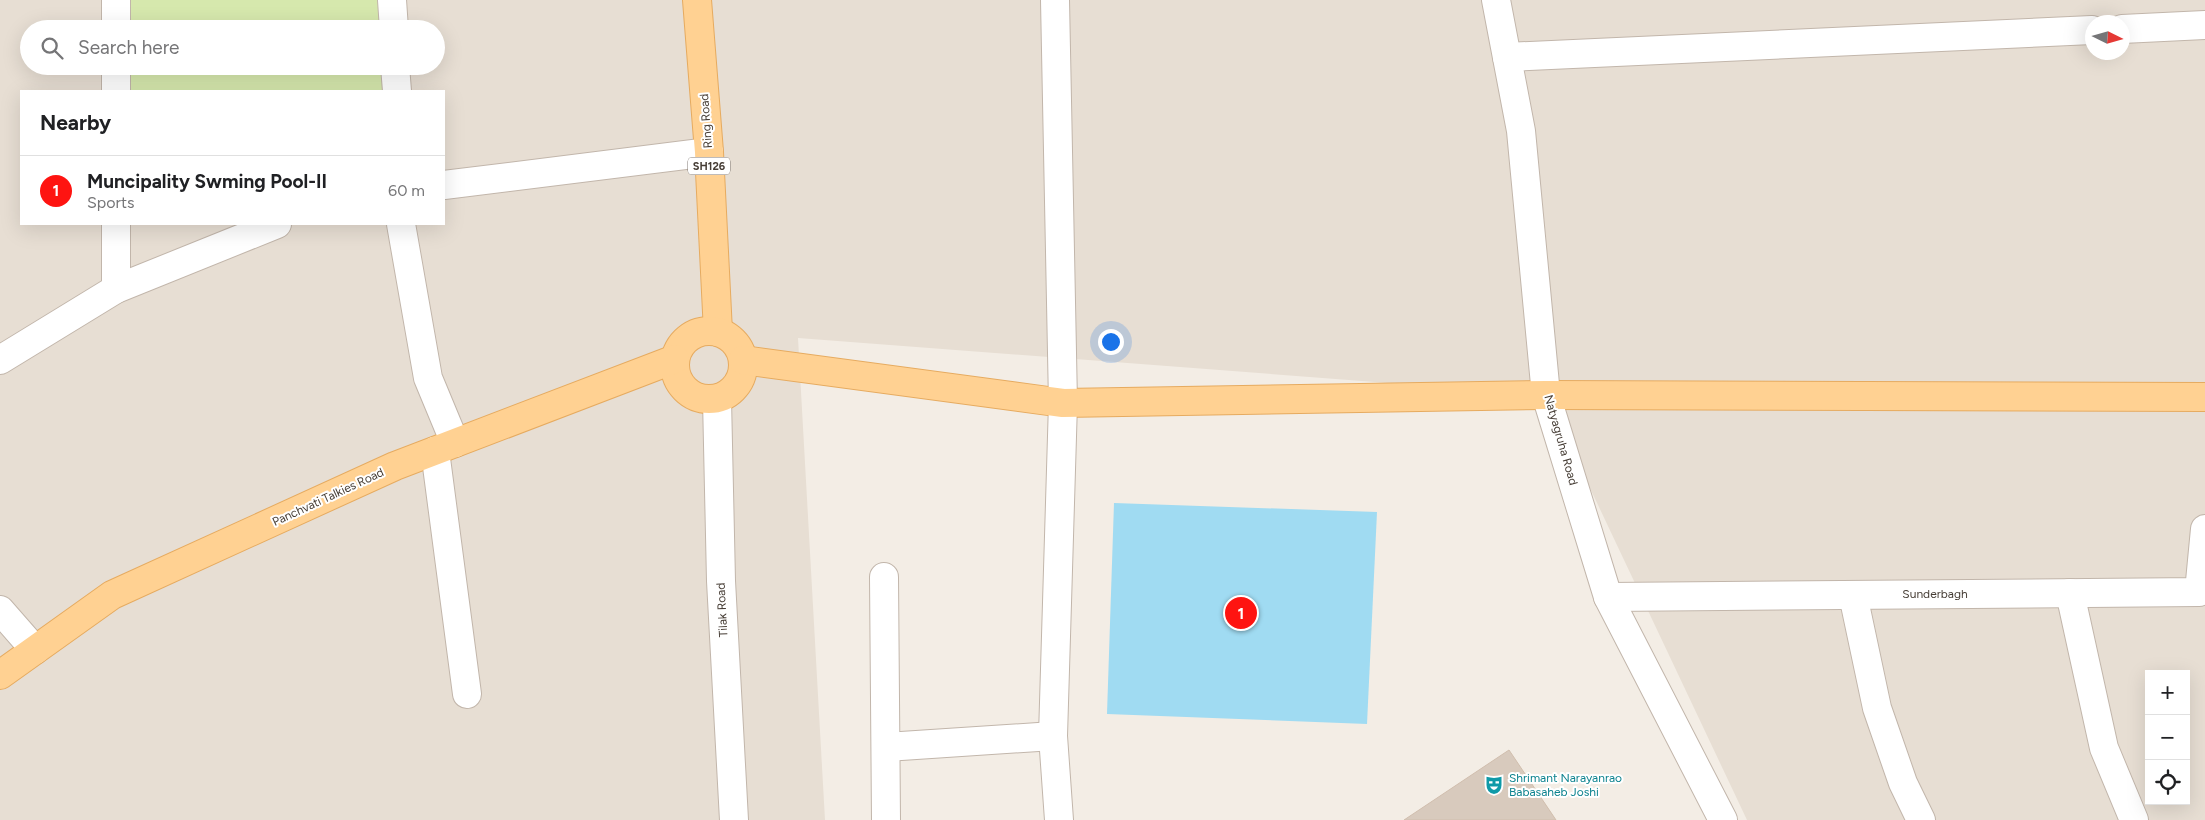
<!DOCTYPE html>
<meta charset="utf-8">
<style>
:root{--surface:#fff;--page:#f6f6f6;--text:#202124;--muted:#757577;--line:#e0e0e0;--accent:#fe1411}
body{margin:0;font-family:Figtree,sans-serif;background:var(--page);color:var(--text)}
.controls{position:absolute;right:15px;bottom:15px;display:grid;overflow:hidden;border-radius:0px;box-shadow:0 5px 20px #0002}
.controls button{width:45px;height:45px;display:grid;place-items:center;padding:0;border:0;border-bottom:1px solid var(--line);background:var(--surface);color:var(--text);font:25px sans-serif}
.compass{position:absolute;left:2085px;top:15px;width:45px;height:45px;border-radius:50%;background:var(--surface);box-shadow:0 5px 20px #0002;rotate:95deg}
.you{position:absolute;left:1110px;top:341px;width:18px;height:18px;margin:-12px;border:4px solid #fff;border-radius:50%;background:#1a73e8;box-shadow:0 0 0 8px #1a73e833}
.badge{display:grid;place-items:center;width:32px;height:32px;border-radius:50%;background:var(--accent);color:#fff;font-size:16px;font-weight:700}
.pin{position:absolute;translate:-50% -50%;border:2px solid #fff;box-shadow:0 1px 5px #0006}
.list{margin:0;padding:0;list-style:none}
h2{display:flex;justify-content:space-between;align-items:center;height:65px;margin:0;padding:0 20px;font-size:21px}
h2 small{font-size:16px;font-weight:400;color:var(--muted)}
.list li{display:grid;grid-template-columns:32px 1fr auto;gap:15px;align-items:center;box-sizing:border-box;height:70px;padding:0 20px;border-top:1px solid var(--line)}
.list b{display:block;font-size:19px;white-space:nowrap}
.list p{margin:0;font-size:16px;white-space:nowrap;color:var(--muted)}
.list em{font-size:16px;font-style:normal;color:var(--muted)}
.icon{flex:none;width:28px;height:28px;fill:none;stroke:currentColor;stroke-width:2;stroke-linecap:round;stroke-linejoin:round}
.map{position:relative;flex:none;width:2205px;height:820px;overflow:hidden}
.search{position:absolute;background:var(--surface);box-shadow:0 5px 20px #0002;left:20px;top:20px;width:425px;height:55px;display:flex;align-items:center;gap:12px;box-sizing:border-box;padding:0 18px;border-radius:28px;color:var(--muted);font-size:19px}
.panel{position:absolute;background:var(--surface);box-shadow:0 5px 20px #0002;left:20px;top:90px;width:425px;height:135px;border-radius:0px}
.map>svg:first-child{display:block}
.residential{fill:#e7ded3;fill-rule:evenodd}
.green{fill:#d6e8ad}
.water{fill:#a0dbf2}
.building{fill:#d8cabd;stroke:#d0bead}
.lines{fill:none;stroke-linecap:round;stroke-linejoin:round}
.minor-casing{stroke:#c2b6ab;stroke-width:30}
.major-casing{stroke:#e6ab60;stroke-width:30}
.minor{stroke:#fff;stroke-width:28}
.major{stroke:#ffd192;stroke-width:28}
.labels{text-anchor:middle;stroke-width:4;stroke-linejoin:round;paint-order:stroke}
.shield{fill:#fff;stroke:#7e7772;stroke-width:1}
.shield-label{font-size:11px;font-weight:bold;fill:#463d35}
.street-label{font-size:12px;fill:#463d35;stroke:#fff}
.culture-label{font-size:12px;fill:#0d838f;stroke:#fff;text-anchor:start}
</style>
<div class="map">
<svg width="2205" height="820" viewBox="0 0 2205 820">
<rect width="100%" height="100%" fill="#f3ede5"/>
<path class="residential" d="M 0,0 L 2205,0 L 2205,820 L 1747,820 L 1546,395 L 798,338 L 825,820 L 0,820 ZM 2092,22 L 2122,22 L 2122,52 L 2092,52 ZM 29,29 L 436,29 L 436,66 L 29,66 ZM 21,91 L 444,91 L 444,224 L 21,224 ZM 2149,674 L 2186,674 L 2186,801 L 2149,801 Z"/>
<g class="green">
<path d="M 116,0 L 383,0 L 386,29 L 116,29 Z"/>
<path d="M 116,66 L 390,66 L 393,91 L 116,91 Z"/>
</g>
<path class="water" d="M 1114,503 L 1377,512 L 1367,724 L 1107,714 Z"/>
<path class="building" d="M 1509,750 L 1556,820 L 1404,820 Z"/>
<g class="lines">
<g class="minor-casing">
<g id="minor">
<path d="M 392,0 L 394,29"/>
<path d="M 1055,0 L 1063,403 L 1053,736 L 1059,820"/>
<path d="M 1496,0 L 1521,131 L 1546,395 L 1608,597 L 1723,820"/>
<path d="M 116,29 L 116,0"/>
<path d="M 2122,29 L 2205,25"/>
<path d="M 1507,57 L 2092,30"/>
<path d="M 395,66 L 397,91"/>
<path d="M 116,91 L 116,66"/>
<path d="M 444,185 L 709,152"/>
<path d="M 116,224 L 116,289"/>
<path d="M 401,224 L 428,378 L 455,443"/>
<path d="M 0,360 L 116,289 L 277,224"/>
<path d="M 717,399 L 721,581 L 734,820"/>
<path d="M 435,451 L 467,694"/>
<path d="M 884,577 L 886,820"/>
<path d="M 2070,593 L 2104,748 L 2134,820"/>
<path d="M 1853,595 L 1877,708 L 1903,783 L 1921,820"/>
<path d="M 1608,597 L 2199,592 L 2205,529"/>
<path d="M 0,610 L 35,650"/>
<path d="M 886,747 L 1053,736"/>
</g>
</g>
<g class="major-casing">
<g id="major">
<path d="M 697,0 L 709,152 L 718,332"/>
<circle cx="709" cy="365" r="34"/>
<path d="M 743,360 L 1063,403 L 1546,395 L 2205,397"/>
<path d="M 0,675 L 112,595 L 395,466 L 675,359"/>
</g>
</g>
<use href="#minor" class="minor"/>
<use href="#major" class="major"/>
</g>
<defs>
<g id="theatre-bare" transform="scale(1.5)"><path d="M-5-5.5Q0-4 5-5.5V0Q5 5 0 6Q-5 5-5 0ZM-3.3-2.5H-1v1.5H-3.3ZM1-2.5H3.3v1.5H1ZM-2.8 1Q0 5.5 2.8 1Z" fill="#0f9aa8" stroke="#fff" stroke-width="2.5" paint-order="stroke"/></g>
</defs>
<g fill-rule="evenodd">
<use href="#theatre-bare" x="1494" y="785"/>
</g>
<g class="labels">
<rect class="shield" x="688" y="157.5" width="42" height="17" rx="4"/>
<g class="shield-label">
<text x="709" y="170">SH126</text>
</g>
<g class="street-label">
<text transform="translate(706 121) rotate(-94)" y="4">Ring Road</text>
<text transform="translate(1561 440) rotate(74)" y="4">Natyagruha Road</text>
<text transform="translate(328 497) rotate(-25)" y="4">Panchvati Talkies Road</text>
<text x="1935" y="598">Sunderbagh</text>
<text transform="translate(722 610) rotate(-93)" y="4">Tilak Road</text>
</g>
<g class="culture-label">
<text x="1509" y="782">Shrimant Narayanrao<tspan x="1509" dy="14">Babasaheb Joshi</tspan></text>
</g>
</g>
</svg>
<div class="controls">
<button>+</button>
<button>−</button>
<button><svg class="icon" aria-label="locate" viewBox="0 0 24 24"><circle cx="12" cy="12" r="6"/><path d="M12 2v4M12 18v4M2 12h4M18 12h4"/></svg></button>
</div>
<svg class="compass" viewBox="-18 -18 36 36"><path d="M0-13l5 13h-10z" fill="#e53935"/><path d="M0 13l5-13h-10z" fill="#757577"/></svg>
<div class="you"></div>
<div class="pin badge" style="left:1241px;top:613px">1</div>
<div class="search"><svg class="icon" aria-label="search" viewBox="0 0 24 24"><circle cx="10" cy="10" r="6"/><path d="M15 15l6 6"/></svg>Search here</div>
<section class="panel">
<h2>Nearby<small></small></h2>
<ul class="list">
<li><span class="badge">1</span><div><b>Muncipality Swming Pool-II</b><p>Sports</p></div><em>60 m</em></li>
</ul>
</section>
</div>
